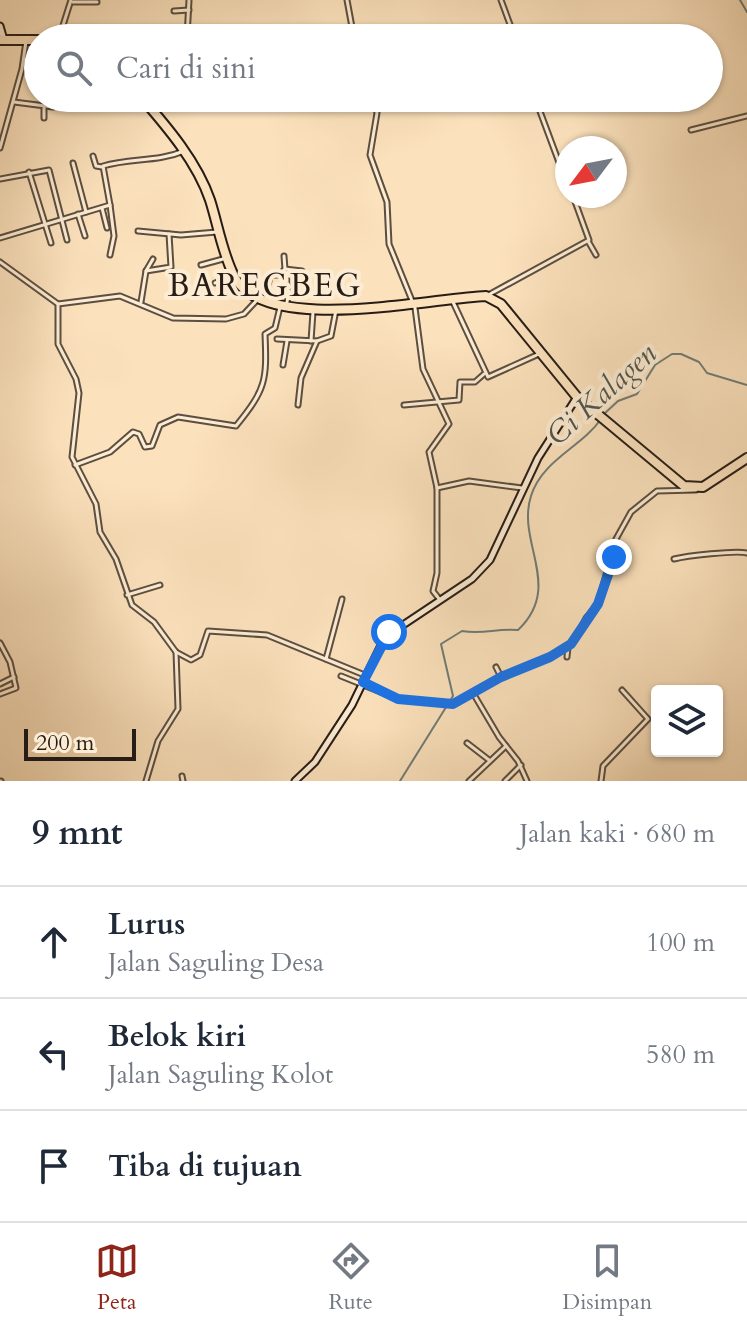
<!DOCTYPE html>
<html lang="id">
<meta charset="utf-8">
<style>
:root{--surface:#fff;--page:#f2f2f3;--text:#1f2937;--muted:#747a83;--line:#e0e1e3;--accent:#8f2418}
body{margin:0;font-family:Cardo,serif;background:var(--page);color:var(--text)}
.controls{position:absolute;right:24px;bottom:24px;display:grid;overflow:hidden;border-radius:8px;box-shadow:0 2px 6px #0004}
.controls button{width:72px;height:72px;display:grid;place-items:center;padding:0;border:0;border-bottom:2px solid var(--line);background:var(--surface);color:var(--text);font:40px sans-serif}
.compass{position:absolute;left:555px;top:136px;width:72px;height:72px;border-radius:50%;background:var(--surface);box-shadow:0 2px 6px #0004;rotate:238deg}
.scale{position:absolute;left:24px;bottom:20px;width:112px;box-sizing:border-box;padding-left:8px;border:4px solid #271d16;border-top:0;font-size:22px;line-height:28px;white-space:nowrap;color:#271d16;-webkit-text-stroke:6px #fcecd3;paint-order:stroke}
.stop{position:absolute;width:24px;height:24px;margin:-18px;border:6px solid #1a73e8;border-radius:50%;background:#fff}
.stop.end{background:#1a73e8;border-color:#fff;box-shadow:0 2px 8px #0008}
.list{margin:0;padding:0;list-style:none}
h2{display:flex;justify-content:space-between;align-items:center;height:104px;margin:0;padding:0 32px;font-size:34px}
h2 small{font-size:26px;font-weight:400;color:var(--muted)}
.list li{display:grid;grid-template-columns:52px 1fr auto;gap:24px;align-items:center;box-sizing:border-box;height:112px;padding:0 32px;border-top:2px solid var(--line)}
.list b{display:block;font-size:30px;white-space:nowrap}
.list p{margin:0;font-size:26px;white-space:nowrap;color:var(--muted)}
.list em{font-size:26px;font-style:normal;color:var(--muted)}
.icon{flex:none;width:44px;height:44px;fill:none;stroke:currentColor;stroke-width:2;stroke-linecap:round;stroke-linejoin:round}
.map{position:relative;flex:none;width:747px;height:781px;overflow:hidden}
.search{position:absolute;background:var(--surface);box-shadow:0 2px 6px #0004;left:24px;right:24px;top:24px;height:88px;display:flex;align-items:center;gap:20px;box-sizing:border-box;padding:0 28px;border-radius:44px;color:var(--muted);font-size:30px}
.sheet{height:440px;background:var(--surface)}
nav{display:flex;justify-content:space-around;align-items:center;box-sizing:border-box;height:112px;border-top:2px solid var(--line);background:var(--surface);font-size:22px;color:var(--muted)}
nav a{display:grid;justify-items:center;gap:4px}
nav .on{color:var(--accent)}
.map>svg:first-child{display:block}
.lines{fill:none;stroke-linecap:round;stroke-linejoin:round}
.stream{stroke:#707c77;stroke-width:2}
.street-casing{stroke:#5c4e40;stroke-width:7}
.secondary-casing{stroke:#271d16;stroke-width:9}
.highway-casing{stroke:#271d16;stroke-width:12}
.street{stroke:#fcecd3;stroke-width:3}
.secondary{stroke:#fcecd3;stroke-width:5}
.highway{stroke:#fbe1bc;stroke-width:8}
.route{stroke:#1a73e8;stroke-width:10}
.labels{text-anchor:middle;stroke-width:8;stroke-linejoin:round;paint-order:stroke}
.water-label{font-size:30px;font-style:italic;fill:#51554e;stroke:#fcecd3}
.quarter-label{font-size:32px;letter-spacing:2px;fill:#271d16;stroke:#fcecd3}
</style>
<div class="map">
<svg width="747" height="781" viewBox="0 0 747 781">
<rect width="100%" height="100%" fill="#fbe1bc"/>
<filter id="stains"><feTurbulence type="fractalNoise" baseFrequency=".0025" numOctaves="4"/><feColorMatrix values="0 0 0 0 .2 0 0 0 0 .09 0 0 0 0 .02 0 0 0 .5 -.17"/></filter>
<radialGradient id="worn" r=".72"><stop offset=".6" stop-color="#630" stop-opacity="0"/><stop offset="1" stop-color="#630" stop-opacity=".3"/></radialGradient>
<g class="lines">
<g class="stream">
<path d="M 740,0 L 747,12"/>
<path d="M 604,414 L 618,401 L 637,394 L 655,365 L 672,354 L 681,354 L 699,362 L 707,373 L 747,385"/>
<path d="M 400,781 L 453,696 L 441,644 L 462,631 C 483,635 496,628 518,630 C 564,586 516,543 531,496 C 542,460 582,447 601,419"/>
</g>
<g class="street-casing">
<g id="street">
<path d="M 347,0 L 354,38"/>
<path d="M 501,0 L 515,38"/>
<path d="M 73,2 L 97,2"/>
<path d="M 174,11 L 189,10"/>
<path d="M 59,38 L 71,0"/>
<path d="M 187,38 L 189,0"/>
<path d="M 373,98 L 377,113 L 370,155 L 387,202 L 389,244 L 415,308 L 423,369 L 449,424 L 429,452 L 437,488 L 437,573 L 433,591 L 440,600"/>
<path d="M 535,98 L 567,184"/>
<path d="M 14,102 L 53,107"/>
<path d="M 44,108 L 44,118"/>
<path d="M 691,130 L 747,116"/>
<path d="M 0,148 L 22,69 L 26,41"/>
<path d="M 93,156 L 96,166 L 102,167"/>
<path d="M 73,163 L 86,212"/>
<path d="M 29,172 L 51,243"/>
<path d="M 0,179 L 49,170 L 67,240"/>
<path d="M 102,208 L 107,228"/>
<path d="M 78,214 L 85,236"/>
<path d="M 138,231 L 181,235 L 217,232"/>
<path d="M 0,238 L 110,205 L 103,166 C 131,158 158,162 184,151"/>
<path d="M 588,241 L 596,255"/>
<path d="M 110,255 L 114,236 L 110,205"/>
<path d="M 284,256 L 285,269"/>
<path d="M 0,262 L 58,304"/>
<path d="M 201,265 L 223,259"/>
<path d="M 146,271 L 171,267 L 169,234"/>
<path d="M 215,283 L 234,276"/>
<path d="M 292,283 L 292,271"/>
<path d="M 490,294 L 589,240 L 573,196"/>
<path d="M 266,298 L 270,275 L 279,275 L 285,269 L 302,271"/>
<path d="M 258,299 L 244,314 L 226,319 L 173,318 L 120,296 L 58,304 L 58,344 L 76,379 L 79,393 L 72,457 L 96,504 L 100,532 L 116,559 L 132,605 L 154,622 L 176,652 L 191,660 L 200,655 L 208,631 L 267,635 L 367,676"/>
<path d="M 141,302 L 146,271 L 153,259"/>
<path d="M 287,302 L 289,291"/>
<path d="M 453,302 L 488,377 L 539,354"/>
<path d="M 277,339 L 317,341"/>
<path d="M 311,341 L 313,312"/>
<path d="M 283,365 L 287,341"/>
<path d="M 298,405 L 301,378 L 317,341 L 331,336 L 336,310"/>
<path d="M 404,405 L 459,400 L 460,382 L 475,382 L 484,374"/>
<path d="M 75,465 L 110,452 L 133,432 L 139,434 L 145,447 L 152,446 L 160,425 L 178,417 L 236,426 C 266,389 267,381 265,334 L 275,328 L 280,307"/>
<path d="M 437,488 L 469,481 L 522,488"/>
<path d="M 674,559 C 686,556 736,550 747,553"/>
<path d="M 127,595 L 160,585"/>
<path d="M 0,643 L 10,662 L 16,688 L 0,694"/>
<path d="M 567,657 L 568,647"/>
<path d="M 326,659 L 342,599"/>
<path d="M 496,667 L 501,677"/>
<path d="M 341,676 L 398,699 L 453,704 L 501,677 L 558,653 L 574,641 L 586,618 L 598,604 L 616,539 L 631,512 L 657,491 L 696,490"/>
<path d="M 0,684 L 14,677"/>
<path d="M 473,693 L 499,737 L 518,761 L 527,781"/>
<path d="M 467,743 L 489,760"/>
<path d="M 182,776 L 183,781"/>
<path d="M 0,781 L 1,781"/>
<path d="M 146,781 L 158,741 L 178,709 L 176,652"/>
<path d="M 469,781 L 506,746"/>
<path d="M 505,781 L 521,765"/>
<path d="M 601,781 L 603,766 L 648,719 L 622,690"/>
</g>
</g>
<g class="secondary-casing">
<g id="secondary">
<path d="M 0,26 L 4,40"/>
<path d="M 295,781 L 315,762 L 352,705 L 385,637 L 472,579 L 490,560 L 538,458 L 577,397"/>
</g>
</g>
<g class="highway-casing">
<g id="highway">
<path d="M 0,40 L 38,40"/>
<path d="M 142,98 C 168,128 197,162 210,200 C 218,225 222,252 234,276 C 263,336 430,298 486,296 L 501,304 L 577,397 L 684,486 L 703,487 L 747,458"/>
</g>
</g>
<use href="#street" class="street"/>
<use href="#secondary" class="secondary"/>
<use href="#highway" class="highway"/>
</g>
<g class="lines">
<path class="route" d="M 389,632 L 363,682 L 398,699 L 453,704 L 501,677 L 550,657 L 571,644 L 598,604 L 614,557"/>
</g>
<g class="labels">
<g class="water-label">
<text transform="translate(601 394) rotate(-42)" y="10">Ci Kalagen</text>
</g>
<g class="quarter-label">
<text x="265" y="296">BAREGBEG</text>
</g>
</g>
<rect width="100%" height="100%" filter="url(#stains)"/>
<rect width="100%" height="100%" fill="url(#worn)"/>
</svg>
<div class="controls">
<button><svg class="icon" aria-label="layers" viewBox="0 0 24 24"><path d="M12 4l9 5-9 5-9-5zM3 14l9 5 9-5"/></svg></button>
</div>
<svg class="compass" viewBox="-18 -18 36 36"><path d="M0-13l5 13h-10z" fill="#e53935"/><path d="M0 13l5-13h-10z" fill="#747a83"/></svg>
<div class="scale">200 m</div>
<div class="stop" style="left:389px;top:632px"></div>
<div class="stop end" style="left:614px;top:557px"></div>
<div class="search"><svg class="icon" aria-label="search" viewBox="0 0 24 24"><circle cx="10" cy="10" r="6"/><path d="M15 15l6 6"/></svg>Cari di sini</div>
</div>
<section class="sheet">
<h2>9 mnt<small>Jalan kaki · 680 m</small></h2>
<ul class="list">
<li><svg class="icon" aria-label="ahead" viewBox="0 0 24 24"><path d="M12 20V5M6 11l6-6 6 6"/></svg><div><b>Lurus</b><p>Jalan Saguling Desa</p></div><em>100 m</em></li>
<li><svg class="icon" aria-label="left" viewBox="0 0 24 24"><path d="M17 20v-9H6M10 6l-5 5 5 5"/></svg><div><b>Belok kiri</b><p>Jalan Saguling Kolot</p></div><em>580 m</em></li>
<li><svg class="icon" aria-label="arrive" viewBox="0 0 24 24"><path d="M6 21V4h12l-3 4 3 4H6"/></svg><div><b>Tiba di tujuan</b></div></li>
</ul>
</section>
<nav>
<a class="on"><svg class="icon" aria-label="map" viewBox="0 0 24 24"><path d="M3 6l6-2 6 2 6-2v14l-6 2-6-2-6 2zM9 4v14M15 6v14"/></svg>Peta</a>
<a><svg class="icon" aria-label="directions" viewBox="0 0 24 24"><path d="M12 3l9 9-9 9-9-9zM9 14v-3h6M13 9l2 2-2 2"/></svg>Rute</a>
<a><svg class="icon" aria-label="saved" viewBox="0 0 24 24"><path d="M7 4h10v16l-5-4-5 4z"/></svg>Disimpan</a>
</nav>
